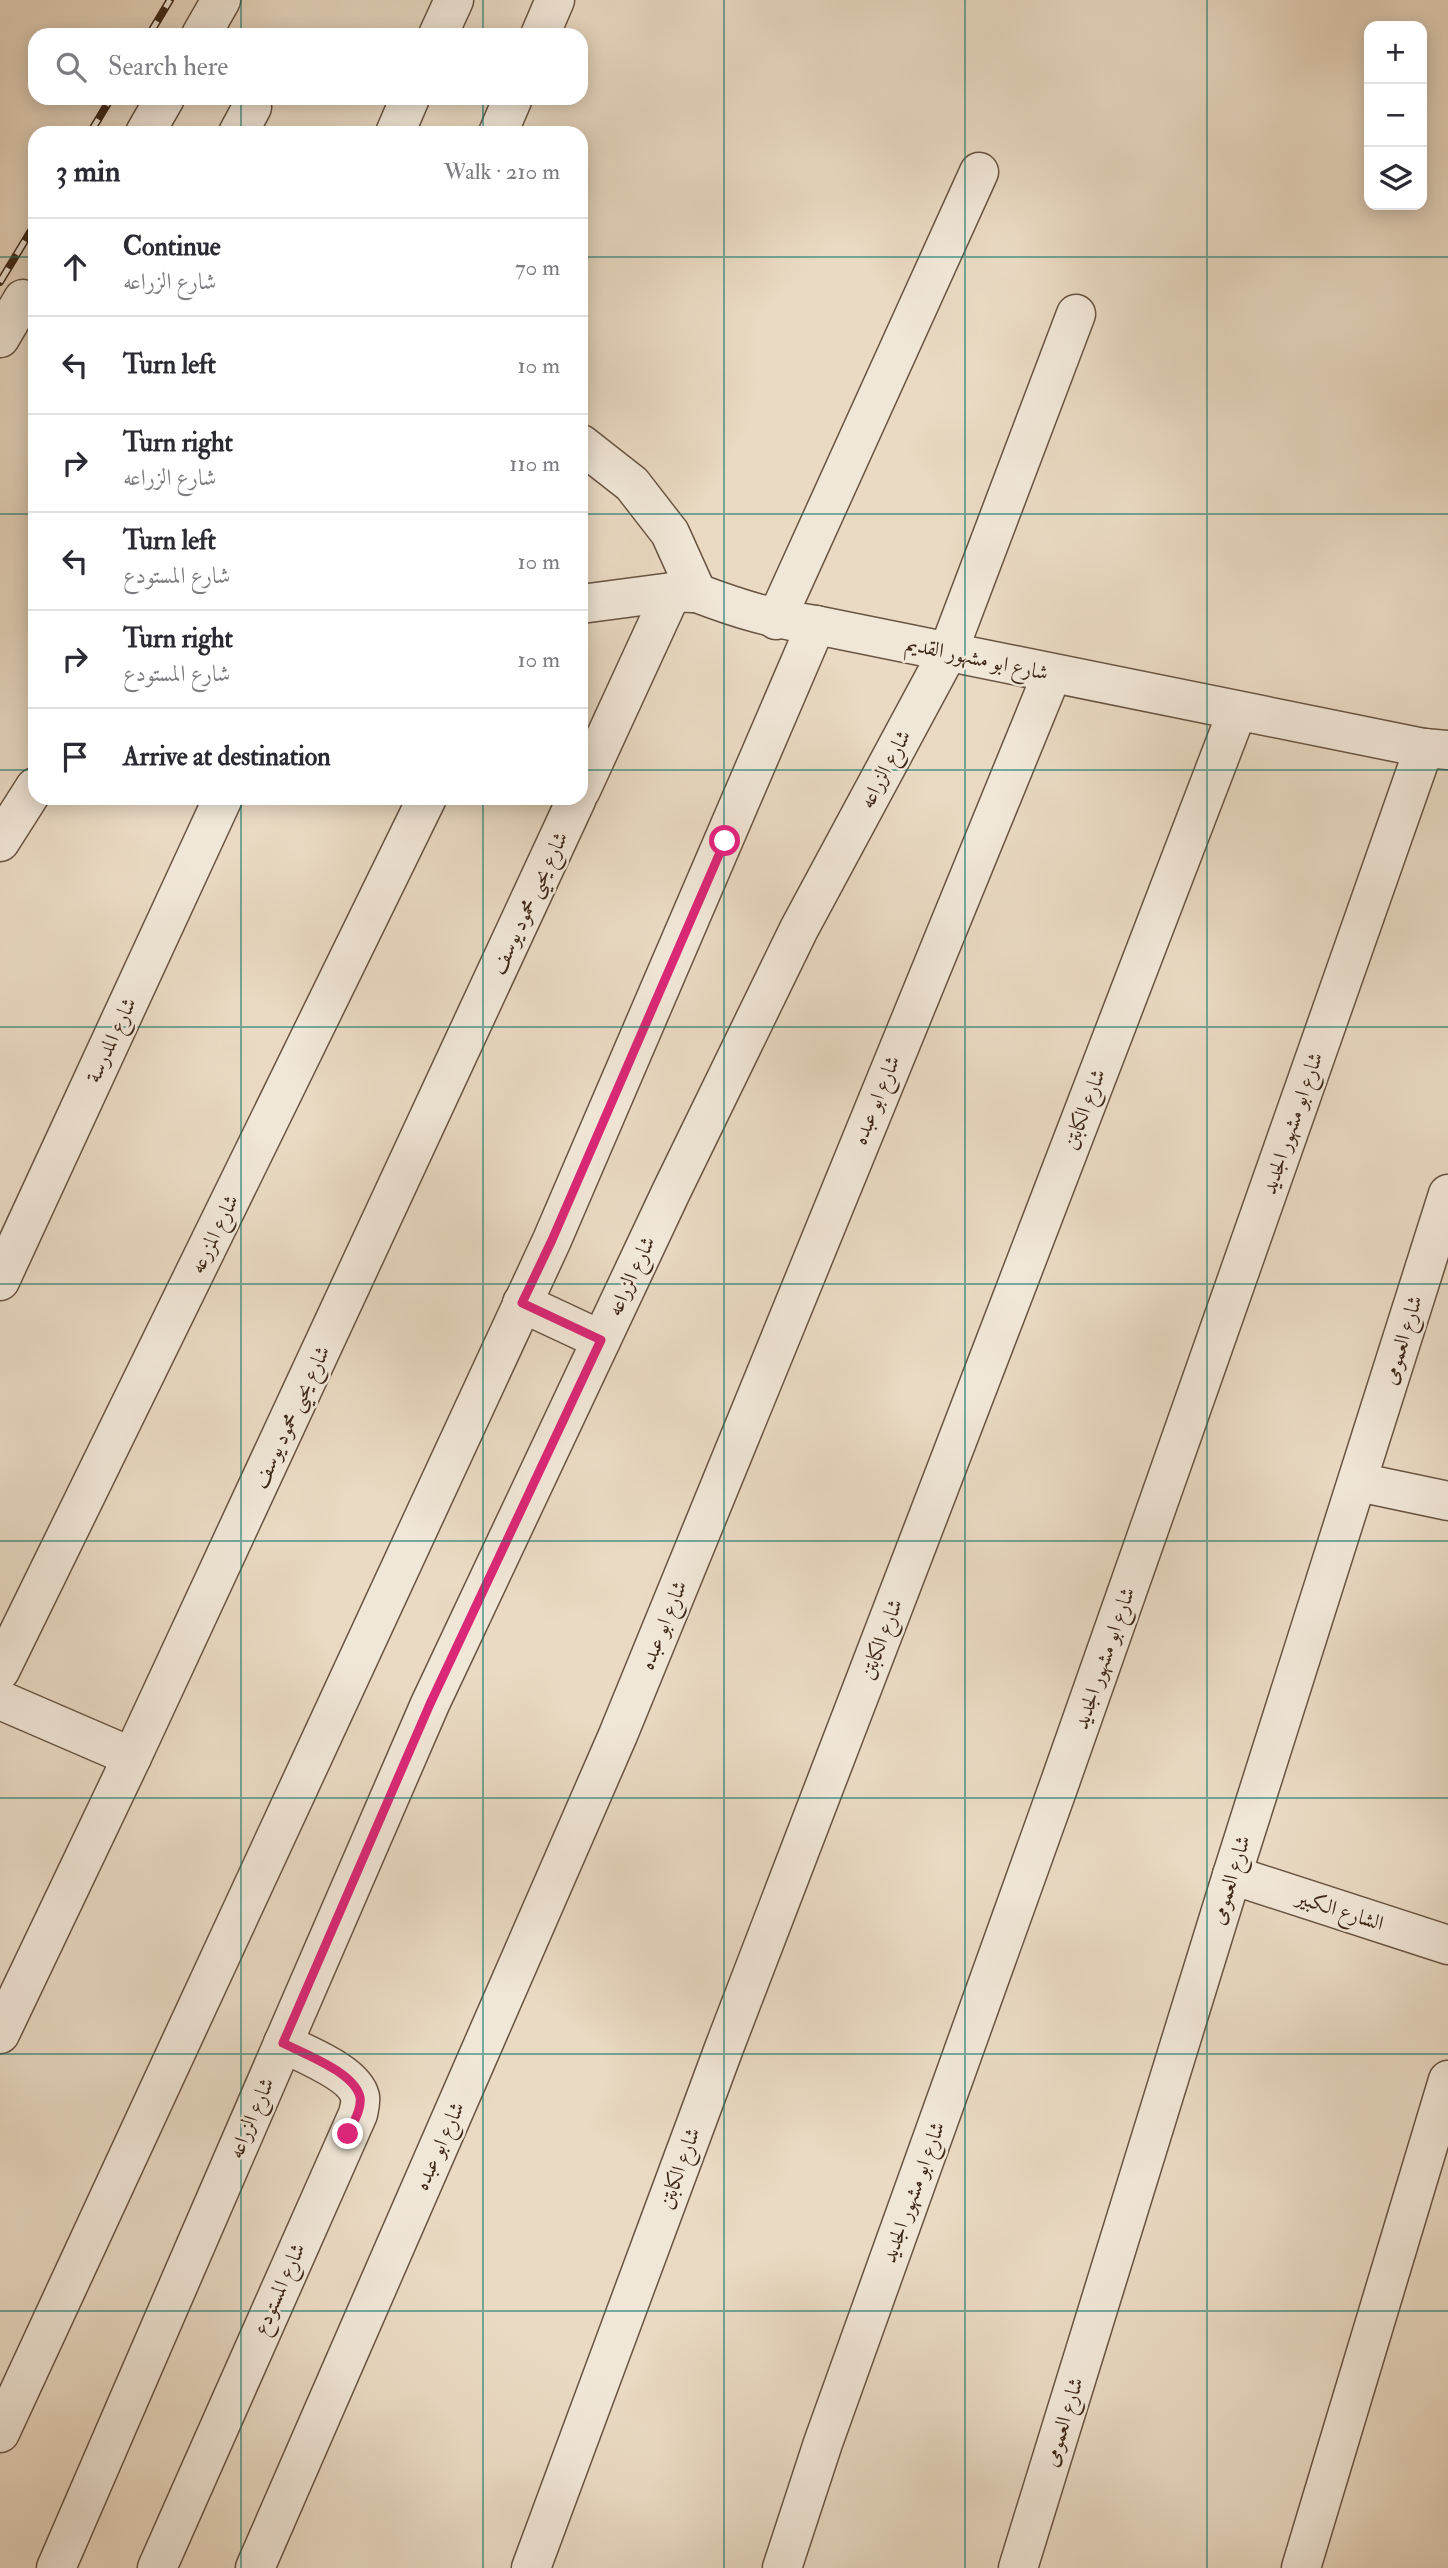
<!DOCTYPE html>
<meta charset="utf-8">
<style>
:root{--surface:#fff;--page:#f2f2f3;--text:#2b2b33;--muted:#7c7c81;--line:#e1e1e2}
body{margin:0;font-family:"IM FELL Double Pica",Amiri,serif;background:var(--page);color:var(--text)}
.controls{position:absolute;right:21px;top:21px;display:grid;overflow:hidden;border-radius:14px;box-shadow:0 4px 18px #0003}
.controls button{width:63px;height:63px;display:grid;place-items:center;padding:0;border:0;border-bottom:2px solid var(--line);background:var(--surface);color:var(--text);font:35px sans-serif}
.stop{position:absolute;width:21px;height:21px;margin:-16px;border:5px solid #db2777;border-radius:50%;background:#fff}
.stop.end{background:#db2777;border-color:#fff;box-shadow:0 2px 7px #0008}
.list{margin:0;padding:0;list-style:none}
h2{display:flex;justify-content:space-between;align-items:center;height:91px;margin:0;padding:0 28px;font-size:30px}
h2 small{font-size:23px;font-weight:400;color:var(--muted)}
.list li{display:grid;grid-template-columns:46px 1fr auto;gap:21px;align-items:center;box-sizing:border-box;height:98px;padding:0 28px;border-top:2px solid var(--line)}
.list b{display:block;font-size:26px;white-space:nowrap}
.list p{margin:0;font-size:23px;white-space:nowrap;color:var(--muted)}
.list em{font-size:23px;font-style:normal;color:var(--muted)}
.icon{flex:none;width:38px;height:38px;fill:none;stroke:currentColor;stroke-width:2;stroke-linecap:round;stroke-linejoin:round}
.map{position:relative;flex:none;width:1448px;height:2568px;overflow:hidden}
.search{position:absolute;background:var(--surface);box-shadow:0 4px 18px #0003;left:28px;top:28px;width:560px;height:77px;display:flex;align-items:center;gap:18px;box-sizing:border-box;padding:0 24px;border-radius:21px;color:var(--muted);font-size:26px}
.panel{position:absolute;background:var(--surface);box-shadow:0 4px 18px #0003;left:28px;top:126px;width:560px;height:679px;border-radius:21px}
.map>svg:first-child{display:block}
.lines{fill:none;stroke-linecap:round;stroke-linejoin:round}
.minor-casing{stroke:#695442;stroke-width:41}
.minor{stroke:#f1e7d8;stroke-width:38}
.rail-casing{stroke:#3e2817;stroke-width:8}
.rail{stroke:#f1e7d8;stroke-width:5;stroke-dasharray:16;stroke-linecap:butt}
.route{stroke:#db2777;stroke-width:9}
.grid{fill:none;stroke:#0f766e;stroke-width:2;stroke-opacity:0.55}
.labels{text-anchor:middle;stroke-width:5;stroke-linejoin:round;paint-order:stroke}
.street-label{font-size:21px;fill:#3e2817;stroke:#f1e7d8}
</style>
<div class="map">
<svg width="1448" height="2568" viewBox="0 0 1448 2568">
<rect width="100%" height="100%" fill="#eadac3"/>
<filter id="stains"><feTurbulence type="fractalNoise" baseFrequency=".00286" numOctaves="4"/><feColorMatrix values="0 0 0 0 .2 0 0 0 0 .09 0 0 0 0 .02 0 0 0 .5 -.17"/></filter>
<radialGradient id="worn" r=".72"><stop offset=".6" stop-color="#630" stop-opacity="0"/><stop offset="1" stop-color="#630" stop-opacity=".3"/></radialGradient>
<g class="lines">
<g class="minor-casing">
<g id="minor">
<path d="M 201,35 L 221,0"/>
<path d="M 438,35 L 454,0"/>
<path d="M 540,35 L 555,0"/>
<path d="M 145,133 L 165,98"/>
<path d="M 238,133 L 252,107"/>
<path d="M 395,133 L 410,98"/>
<path d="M 498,133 L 513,98"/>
<path d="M 0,338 L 23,299"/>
<path d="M 581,444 L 632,484 L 670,533 L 697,593 C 739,609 772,619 816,625 L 1424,748 L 1448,750"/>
<path d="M 581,604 L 672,592 L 692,593"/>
<path d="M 776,620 L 979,172"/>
<path d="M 581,790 L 672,592"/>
<path d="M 0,842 L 35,787"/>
<path d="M 0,1281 L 223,798"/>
<path d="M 522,1303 L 601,1340"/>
<path d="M 1358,1482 L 1448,1501"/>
<path d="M 0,1671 L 427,798"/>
<path d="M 0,1700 L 132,1757"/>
<path d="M 1232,1875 L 1448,1945"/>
<path d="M 0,2034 L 132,1757 L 577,798"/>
<path d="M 0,2433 L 552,1240 L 816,625"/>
<path d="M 56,2568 L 430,1704 L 671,1192 L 799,929 L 948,652 L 1076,314"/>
<path d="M 157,2568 L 358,2114 C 359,2109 361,2102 360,2097 C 355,2073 304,2054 283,2043"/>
<path d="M 255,2568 L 618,1735 L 1052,674"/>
<path d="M 531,2568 L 724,2048 L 1237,712"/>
<path d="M 782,2568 L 823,2443 L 1059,1785 L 1424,748"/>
<path d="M 1018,2568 L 1232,1875 L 1448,1194"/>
<path d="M 1301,2568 L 1448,2080"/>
</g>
</g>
<use href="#minor" class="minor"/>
<g class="rail-casing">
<g id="rail">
<path d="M 149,35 L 170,0"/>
<path d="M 90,133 L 111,98"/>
<path d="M 0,282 L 35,224"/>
</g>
</g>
<use href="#rail" class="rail"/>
</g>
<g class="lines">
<path class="route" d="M 348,2134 C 353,2123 362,2109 360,2097 C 354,2072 304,2054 283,2043 L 430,1704 L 601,1340 L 522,1303 L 552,1240 L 725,841"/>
</g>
<path class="grid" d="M 241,0 L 241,35M 483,0 L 483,35M 724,0 L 724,2568M 965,0 L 965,2568M 1207,0 L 1207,2568M 241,98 L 241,133M 483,98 L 483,133M 0,257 L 35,257M 581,257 L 1448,257M 0,514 L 35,514M 581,514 L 1448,514M 0,770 L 35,770M 581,770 L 1448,770M 241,798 L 241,2568M 483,798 L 483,2568M 0,1027 L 1448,1027M 0,1284 L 1448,1284M 0,1541 L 1448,1541M 0,1798 L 1448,1798M 0,2054 L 1448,2054M 0,2311 L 1448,2311"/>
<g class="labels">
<g class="street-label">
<text transform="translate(977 658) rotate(12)" y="7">شارع ابو مشهور القديم</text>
<text transform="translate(885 769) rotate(-62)" y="7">شارع الزراعه</text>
<text transform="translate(529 903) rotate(-65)" y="7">شارع يحيى محمود يوسف</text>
<text transform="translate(111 1040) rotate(-65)" y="7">شارع المدرسة</text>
<text transform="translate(876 1100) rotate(-68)" y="7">شارع ابو عبده</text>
<text transform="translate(1084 1109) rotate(-69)" y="7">شارع الكابتن</text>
<text transform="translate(1292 1123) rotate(-71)" y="7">شارع ابو مشهور الجديد</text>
<text transform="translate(214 1234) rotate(-64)" y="7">شارع المزرعه</text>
<text transform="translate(631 1276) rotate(-65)" y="7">شارع الزراعه</text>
<text transform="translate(1402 1340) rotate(-73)" y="7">شارع العمومى</text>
<text transform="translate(291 1417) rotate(-65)" y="7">شارع يحيى محمود يوسف</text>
<text transform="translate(663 1625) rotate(-68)" y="7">شارع ابو عبده</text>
<text transform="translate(881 1639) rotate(-69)" y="7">شارع الكابتن</text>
<text transform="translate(1104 1658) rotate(-71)" y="7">شارع ابو مشهور الجديد</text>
<text transform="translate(1230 1880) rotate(-73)" y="7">شارع العمومى</text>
<text transform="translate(1340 1910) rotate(18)" y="7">الشارع الكبير</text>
<text transform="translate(251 2118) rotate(-67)" y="7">شارع الزراعه</text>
<text transform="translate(439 2146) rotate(-66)" y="7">شارع ابو عبده</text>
<text transform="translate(679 2168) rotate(-70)" y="7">شارع الكابتن</text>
<text transform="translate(913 2192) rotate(-70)" y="7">شارع ابو مشهور الجديد</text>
<text transform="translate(279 2289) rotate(-66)" y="7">شارع المستودع</text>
<text transform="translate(1063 2422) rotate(-73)" y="7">شارع العمومى</text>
</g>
</g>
<rect width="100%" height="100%" filter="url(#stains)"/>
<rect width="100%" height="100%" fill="url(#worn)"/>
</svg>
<div class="controls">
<button>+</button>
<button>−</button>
<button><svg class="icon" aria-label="layers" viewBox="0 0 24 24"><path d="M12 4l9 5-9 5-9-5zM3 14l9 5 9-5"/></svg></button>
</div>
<div class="stop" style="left:725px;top:841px"></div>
<div class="stop end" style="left:348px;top:2134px"></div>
<div class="search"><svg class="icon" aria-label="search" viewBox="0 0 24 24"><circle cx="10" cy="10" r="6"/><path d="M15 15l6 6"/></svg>Search here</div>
<section class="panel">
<h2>3 min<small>Walk · 210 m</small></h2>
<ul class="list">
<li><svg class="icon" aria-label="ahead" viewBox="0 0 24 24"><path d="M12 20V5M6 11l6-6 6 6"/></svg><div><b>Continue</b><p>شارع الزراعه</p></div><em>70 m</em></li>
<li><svg class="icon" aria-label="left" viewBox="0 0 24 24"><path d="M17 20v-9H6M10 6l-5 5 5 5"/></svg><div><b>Turn left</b></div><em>10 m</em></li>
<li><svg class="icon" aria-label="right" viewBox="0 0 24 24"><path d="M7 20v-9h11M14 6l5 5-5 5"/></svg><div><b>Turn right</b><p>شارع الزراعه</p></div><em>110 m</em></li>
<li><svg class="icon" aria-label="left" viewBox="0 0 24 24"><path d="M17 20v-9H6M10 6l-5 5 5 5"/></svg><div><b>Turn left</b><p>شارع المستودع</p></div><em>10 m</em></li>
<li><svg class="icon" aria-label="right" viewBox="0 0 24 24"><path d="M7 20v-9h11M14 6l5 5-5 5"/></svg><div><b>Turn right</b><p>شارع المستودع</p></div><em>10 m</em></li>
<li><svg class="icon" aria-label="arrive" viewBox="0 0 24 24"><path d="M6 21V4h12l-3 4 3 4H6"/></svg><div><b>Arrive at destination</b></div></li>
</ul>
</section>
</div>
